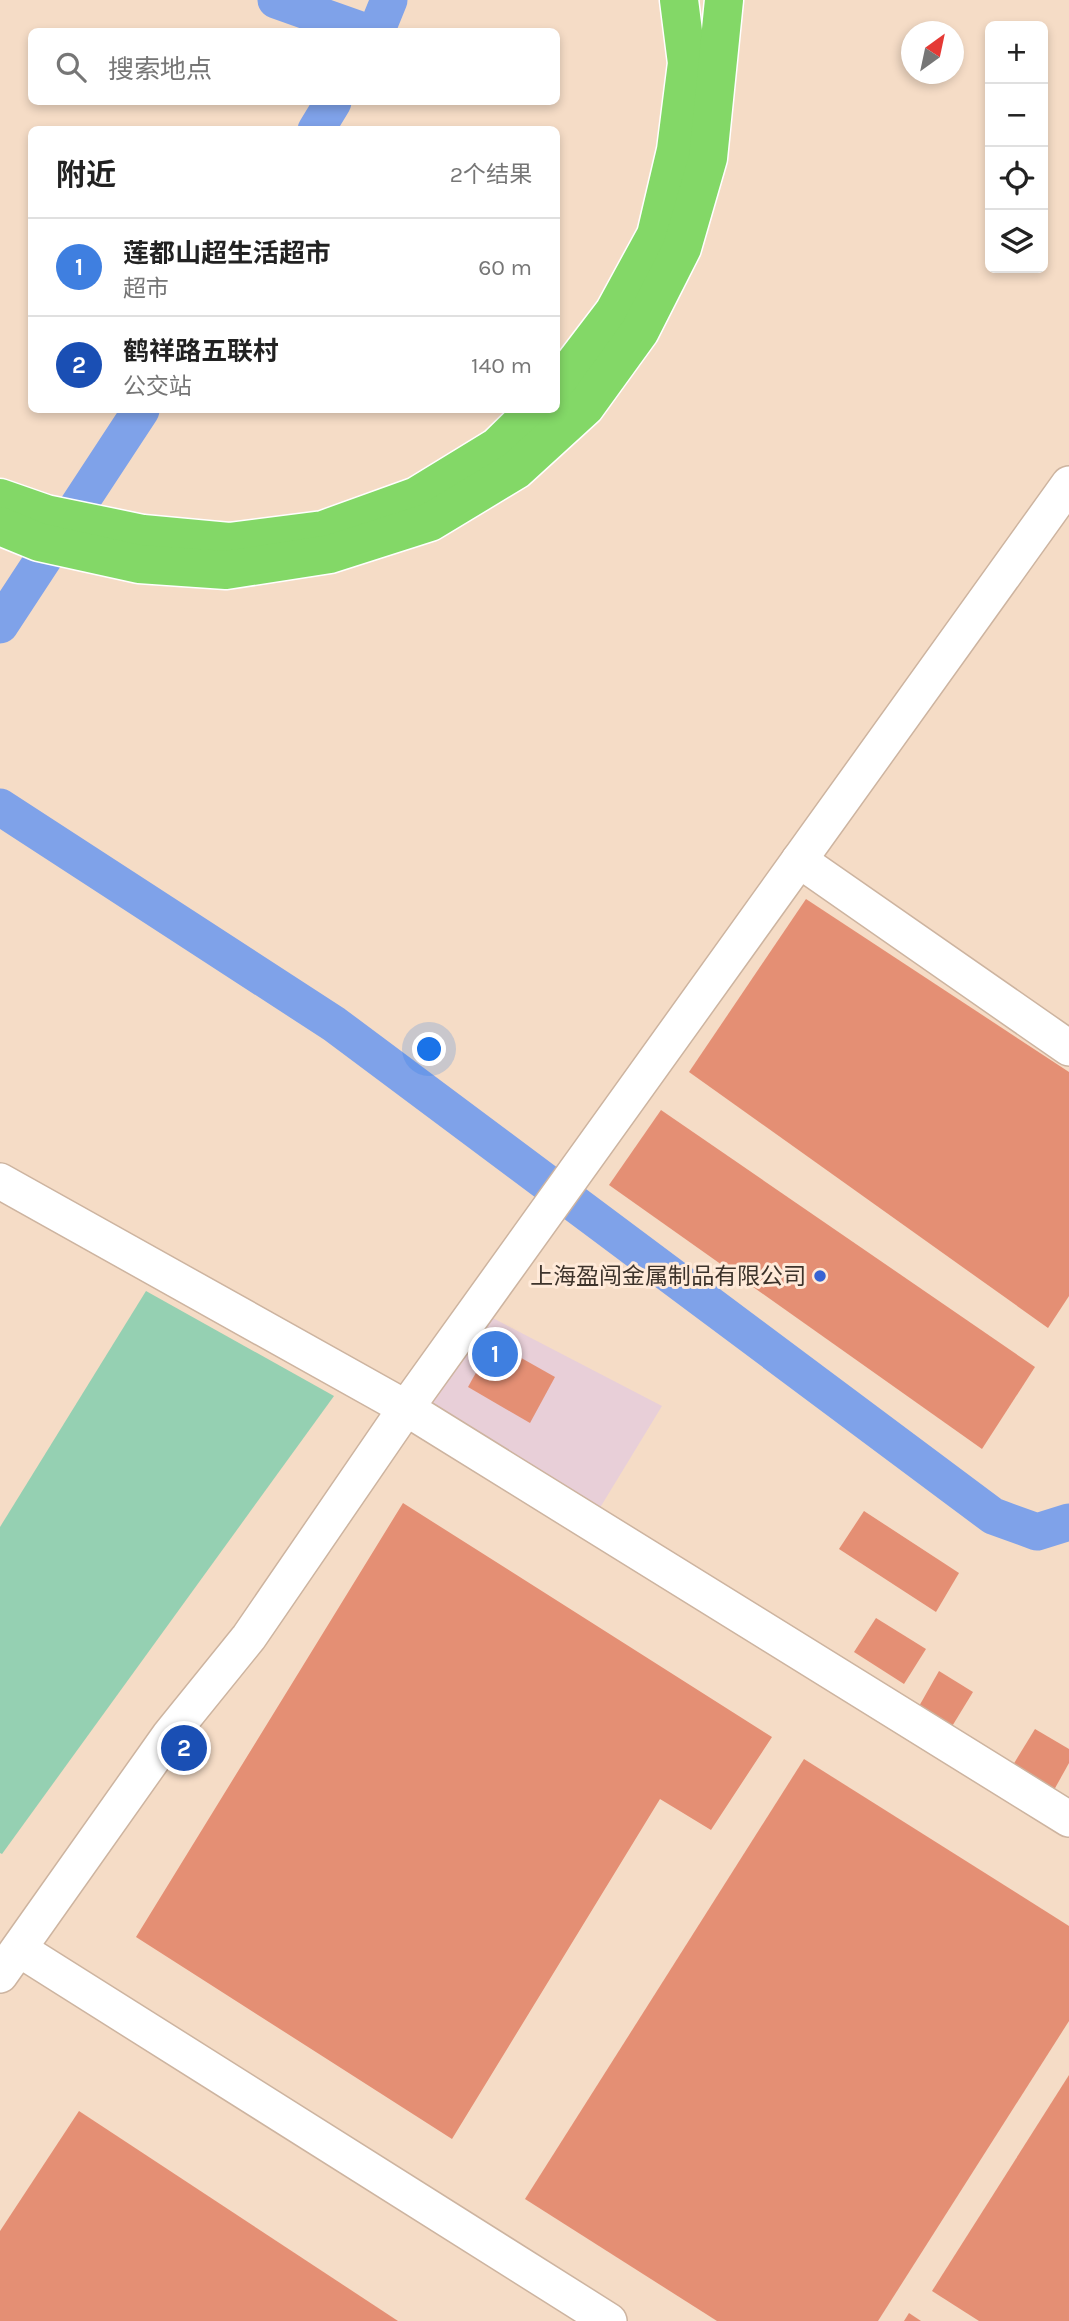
<!DOCTYPE html>
<html lang="zh">
<meta charset="utf-8">
<style>
:root{--surface:#fff;--page:#f2f2f2;--text:#222;--muted:#767676;--line:#e0e0e0;--accent:#2563eb}
body{margin:0;font-family:Karla,"Noto Sans SC",sans-serif;background:var(--page);color:var(--text)}
.controls{position:absolute;right:21px;top:21px;display:grid;overflow:hidden;border-radius:10px;box-shadow:0 4px 10px #0003}
.controls button{width:63px;height:63px;display:grid;place-items:center;padding:0;border:0;border-bottom:2px solid var(--line);background:var(--surface);color:var(--text);font:35px sans-serif}
.compass{position:absolute;left:901px;top:21px;width:63px;height:63px;border-radius:50%;background:var(--surface);box-shadow:0 4px 10px #0003;rotate:33deg}
.you{position:absolute;left:430px;top:1050px;width:24px;height:24px;margin:-18px;border:5px solid #fff;border-radius:50%;background:#1a73e8;box-shadow:0 0 0 10px #1a73e833}
.badge{display:grid;place-items:center;width:46px;height:46px;border-radius:50%;background:var(--accent);color:#fff;font-size:23px;font-weight:700}
.pin{position:absolute;translate:-50% -50%;border:4px solid #fff;box-shadow:0 2px 7px #0006}
.list{margin:0;padding:0;list-style:none}
h2{display:flex;justify-content:space-between;align-items:center;height:91px;margin:0;padding:0 28px;font-size:30px}
h2 small{font-size:23px;font-weight:400;color:var(--muted)}
.list li{display:grid;grid-template-columns:46px 1fr auto;gap:21px;align-items:center;box-sizing:border-box;height:98px;padding:0 28px;border-top:2px solid var(--line)}
.list b{display:block;font-size:26px;white-space:nowrap}
.list p{margin:0;font-size:23px;white-space:nowrap;color:var(--muted)}
.list em{font-size:23px;font-style:normal;color:var(--muted)}
.icon{flex:none;width:38px;height:38px;fill:none;stroke:currentColor;stroke-width:2;stroke-linecap:round;stroke-linejoin:round}
.map{position:relative;flex:none;width:1069px;height:2321px;overflow:hidden}
.search{position:absolute;background:var(--surface);box-shadow:0 4px 10px #0003;left:28px;top:28px;width:532px;height:77px;display:flex;align-items:center;gap:18px;box-sizing:border-box;padding:0 24px;border-radius:10px;color:var(--muted);font-size:26px}
.panel{position:absolute;background:var(--surface);box-shadow:0 4px 10px #0003;left:28px;top:126px;width:532px;height:287px;border-radius:10px}
.map>svg:first-child{display:block}
.commercial{fill:#e8cfd8}
.green{fill:#95d0b2}
.lines{fill:none;stroke-linecap:round;stroke-linejoin:round}
.canal{stroke:#7fa2e9;stroke-width:37}
.building{fill:#e48f74}
.minor-casing{stroke:#cdb4a0;stroke-width:38}
.motorway-casing{stroke:#fff;stroke-width:41}
.minor{stroke:#fff;stroke-width:35}
.motorway{stroke:#83d867;stroke-width:38}
.poi-dot{fill:#3863d3;stroke:#ffead9;stroke-width:2.5}
.labels{text-anchor:middle;stroke-width:6;stroke-linejoin:round;paint-order:stroke}
.poi-label{font-size:23px;fill:#3d332b;stroke:#ffead9;text-anchor:end}
</style>
<div class="map">
<svg width="1069" height="2321" viewBox="0 0 1069 2321">
<rect width="100%" height="100%" fill="#f5dcc6"/>
<path class="commercial" d="M 485,1314 L 662,1406 L 595,1516 L 425,1411 Z"/>
<path class="green" d="M 146,1291 L 334,1396 L 2,1854 L 0,1853 L 0,1527 Z"/>
<g class="lines">
<g class="canal">
<path d="M 276,0 L 366,32"/>
<path d="M 376,32 L 389,0"/>
<path d="M 316,130 L 333,102"/>
<path d="M 0,625 L 141,410"/>
<path d="M 0,807 L 334,1024 L 993,1516 L 1037,1532 L 1069,1522"/>
</g>
</g>
<g class="building">
<path d="M 806,899 L 1069,1072 L 1069,1296 L 1048,1328 L 689,1072 Z"/>
<path d="M 661,1110 L 1035,1367 L 982,1449 L 609,1185 Z"/>
<path d="M 493,1342 L 555,1377 L 530,1423 L 468,1387 Z"/>
<path d="M 403,1503 L 772,1737 L 711,1830 L 660,1799 L 452,2139 L 136,1937 Z"/>
<path d="M 864,1511 L 959,1573 L 936,1612 L 839,1549 Z"/>
<path d="M 876,1618 L 926,1649 L 904,1684 L 854,1652 Z"/>
<path d="M 939,1671 L 973,1692 L 951,1728 L 918,1708 Z"/>
<path d="M 1035,1729 L 1069,1749 L 1069,1763 L 1054,1790 L 1013,1765 Z"/>
<path d="M 804,1759 L 1069,1926 L 1069,2021 L 878,2321 L 717,2321 L 525,2199 Z"/>
<path d="M 1069,2075 L 1069,2321 L 979,2321 L 932,2291 Z"/>
<path d="M 79,2111 L 398,2321 L 0,2321 L 0,2231 Z"/>
<path d="M 909,2313 L 921,2321 L 904,2321 Z"/>
</g>
<g class="lines">
<g class="minor-casing">
<g id="minor">
<path d="M 799,860 L 1069,1048"/>
<path d="M 0,1181 L 406,1408 L 1069,1819"/>
<path d="M 19,1949 L 609,2321"/>
<path d="M 0,1975 L 169,1736 L 249,1637 L 406,1408 L 1069,484"/>
</g>
</g>
<g class="motorway-casing">
<g id="motorway">
<path d="M 556,388 L 614,312 L 656,235 L 676,150 L 687,63 L 679,0"/>
<path d="M 0,498 L 46,514 L 143,534 L 229,542 L 323,530 L 417,496 L 497,447 L 535,410"/>
<path d="M 0,526 L 39,542 L 139,564 L 226,570 L 330,554 L 430,522 L 516,470 L 585,407 L 640,331 L 682,248 L 708,158 L 724,0"/>
</g>
</g>
<use href="#minor" class="minor"/>
<use href="#motorway" class="motorway"/>
</g>
<circle class="poi-dot" cx="820" cy="1276" r="7"/>
<g class="labels">
<g class="poi-label">
<text x="806" y="1284">上海盈闯金属制品有限公司</text>
</g>
</g>
</svg>
<div class="controls">
<button>+</button>
<button>−</button>
<button><svg class="icon" aria-label="locate" viewBox="0 0 24 24"><circle cx="12" cy="12" r="6"/><path d="M12 2v4M12 18v4M2 12h4M18 12h4"/></svg></button>
<button><svg class="icon" aria-label="layers" viewBox="0 0 24 24"><path d="M12 4l9 5-9 5-9-5zM3 14l9 5 9-5"/></svg></button>
</div>
<svg class="compass" viewBox="-18 -18 36 36"><path d="M0-13l5 13h-10z" fill="#e53935"/><path d="M0 13l5-13h-10z" fill="#767676"/></svg>
<div class="you"></div>
<div class="pin badge" style="left:495px;top:1354px;background:#3f7fe0">1</div>
<div class="pin badge" style="left:184px;top:1748px;background:#1a4fb4">2</div>
<div class="search"><svg class="icon" aria-label="search" viewBox="0 0 24 24"><circle cx="10" cy="10" r="6"/><path d="M15 15l6 6"/></svg>搜索地点</div>
<section class="panel">
<h2>附近<small>2个结果</small></h2>
<ul class="list">
<li><span class="badge" style="background:#3f7fe0">1</span><div><b>莲都山超生活超市</b><p>超市</p></div><em>60 m</em></li>
<li><span class="badge" style="background:#1a4fb4">2</span><div><b>鹤祥路五联村</b><p>公交站</p></div><em>140 m</em></li>
</ul>
</section>
</div>
